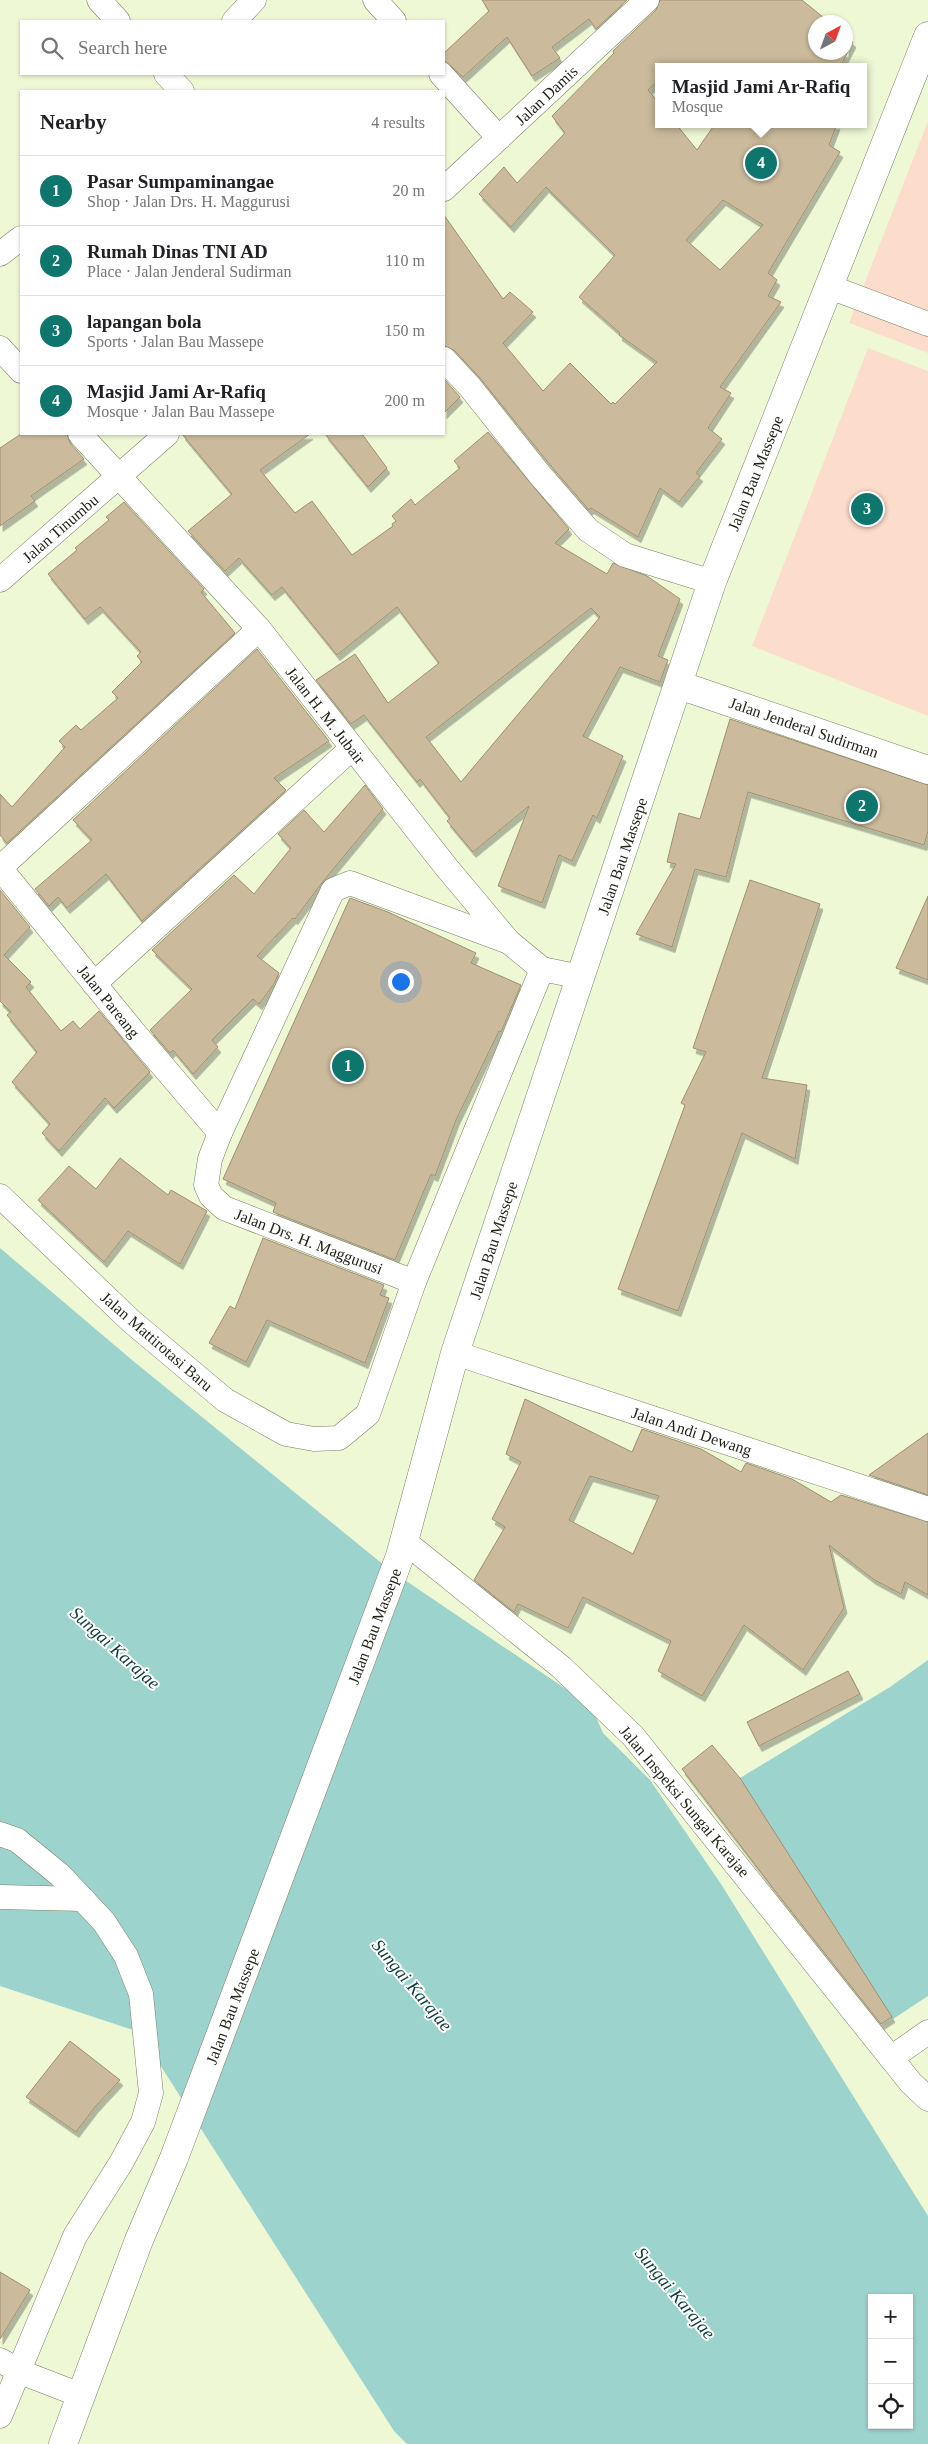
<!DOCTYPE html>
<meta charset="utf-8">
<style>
:root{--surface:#fff;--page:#f2f2f2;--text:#202124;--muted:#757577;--line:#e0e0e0;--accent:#0f766e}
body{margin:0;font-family:Georgia,serif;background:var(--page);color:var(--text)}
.controls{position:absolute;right:15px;bottom:15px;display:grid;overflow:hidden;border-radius:0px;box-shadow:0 1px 4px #0004}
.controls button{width:45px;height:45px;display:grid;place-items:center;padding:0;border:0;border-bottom:1px solid var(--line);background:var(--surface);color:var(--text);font:25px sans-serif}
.compass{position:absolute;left:808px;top:15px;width:45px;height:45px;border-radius:50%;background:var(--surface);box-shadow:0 1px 4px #0004;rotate:41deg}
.you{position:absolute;left:400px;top:981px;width:18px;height:18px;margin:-12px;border:4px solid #fff;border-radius:50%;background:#1a73e8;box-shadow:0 0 0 8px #1a73e833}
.badge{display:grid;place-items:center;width:32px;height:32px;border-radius:50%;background:var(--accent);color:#fff;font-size:16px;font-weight:700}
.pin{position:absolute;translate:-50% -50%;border:2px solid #fff;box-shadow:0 1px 5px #0006}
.popup{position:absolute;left:655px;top:63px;width:212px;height:65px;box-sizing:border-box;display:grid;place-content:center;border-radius:0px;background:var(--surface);filter:drop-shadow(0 1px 4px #0005);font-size:16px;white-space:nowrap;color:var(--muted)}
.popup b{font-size:19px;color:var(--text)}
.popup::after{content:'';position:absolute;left:50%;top:100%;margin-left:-10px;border:10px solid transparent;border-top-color:var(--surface)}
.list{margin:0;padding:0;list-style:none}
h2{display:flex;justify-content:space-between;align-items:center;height:65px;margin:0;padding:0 20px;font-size:21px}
h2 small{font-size:16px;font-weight:400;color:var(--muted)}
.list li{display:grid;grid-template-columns:32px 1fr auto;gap:15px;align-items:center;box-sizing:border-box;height:70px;padding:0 20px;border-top:1px solid var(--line)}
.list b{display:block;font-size:19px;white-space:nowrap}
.list p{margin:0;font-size:16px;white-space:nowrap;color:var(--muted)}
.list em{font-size:16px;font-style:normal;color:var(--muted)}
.icon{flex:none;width:28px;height:28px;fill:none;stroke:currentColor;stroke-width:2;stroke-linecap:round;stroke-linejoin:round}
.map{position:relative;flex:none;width:928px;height:2444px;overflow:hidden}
.search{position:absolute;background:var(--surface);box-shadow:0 1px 4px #0004;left:20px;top:20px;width:425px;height:55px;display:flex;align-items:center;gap:12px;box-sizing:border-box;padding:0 18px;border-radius:0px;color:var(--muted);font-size:19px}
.panel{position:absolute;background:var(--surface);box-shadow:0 1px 4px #0004;left:20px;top:90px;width:425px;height:345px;border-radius:0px}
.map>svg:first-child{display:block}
.green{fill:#fcddcc}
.water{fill:#9dd3cd;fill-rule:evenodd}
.building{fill:#cbbb9c;stroke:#9f8f71;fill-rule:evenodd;filter:url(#shadow)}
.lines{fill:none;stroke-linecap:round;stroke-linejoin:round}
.minor-casing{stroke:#788061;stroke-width:25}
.secondary-casing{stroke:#788061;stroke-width:29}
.trunk-casing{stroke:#788061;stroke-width:29}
.minor{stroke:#fff;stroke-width:24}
.secondary{stroke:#fff;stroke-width:28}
.trunk{stroke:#fff;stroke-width:28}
.labels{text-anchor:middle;stroke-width:4;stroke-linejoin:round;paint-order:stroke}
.street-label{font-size:16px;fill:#1f2216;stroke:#fff}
.water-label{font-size:18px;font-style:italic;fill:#0b3e3b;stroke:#fff}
</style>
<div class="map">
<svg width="928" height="2444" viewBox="0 0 928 2444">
<defs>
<filter id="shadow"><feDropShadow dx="3" dy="5.5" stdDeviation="0" flood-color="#0004"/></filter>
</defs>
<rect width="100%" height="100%" fill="#eff8d5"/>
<g class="green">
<path d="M 928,121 L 928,353 L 849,323 Z"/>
<path d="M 868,348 L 928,371 L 928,716 L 752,646 Z"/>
</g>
<g class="water">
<path d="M 0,1248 L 132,1360 L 390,1570 L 591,1706 L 603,1733 L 650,1780 L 721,1884 L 928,2216 L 928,2444 L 407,2444 L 394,2431 L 139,2032 L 0,1986 ZM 872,2298 L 909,2298 L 909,2425 L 872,2425 Z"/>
<path d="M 928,1660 L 928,1996 L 893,2019 L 740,1778 L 890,1687 Z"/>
</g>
<g class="building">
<path d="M 482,0 L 627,0 L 596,29 L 589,19 L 552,47 L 560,58 L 532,76 L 507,37 L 463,77 L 444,60 L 444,53 L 489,11 Z"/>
<path d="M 660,0 L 802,0 L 829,22 L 816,22 L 816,52 L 846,52 L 846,36 L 853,42 L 840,67 L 658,67 L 658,81 L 648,90 L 658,102 L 658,124 L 676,124 L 697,150 L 715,124 L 837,124 L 829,145 L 840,152 L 768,273 L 777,280 L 768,296 L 781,302 L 720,387 L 731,393 L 708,428 L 722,439 L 696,473 L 700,476 L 679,502 L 660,488 L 638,537 L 591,508 L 589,510 L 551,466 L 480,378 L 454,350 L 444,346 L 444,215 L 503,299 L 510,292 L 533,312 L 503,343 L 543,391 L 570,363 L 611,404 L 613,402 L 615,404 L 657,362 L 619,335 L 620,333 L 579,297 L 615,255 L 546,187 L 511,227 L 479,194 L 504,167 L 517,183 L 565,133 L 552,116 L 614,53 L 613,51 L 656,10 ZM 723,200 L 763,225 L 720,270 L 686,240 Z"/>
<path d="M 444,379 L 460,397 L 444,413 Z"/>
<path d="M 488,432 L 569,529 L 555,543 L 607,574 L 613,563 L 647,576 L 680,599 L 658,656 L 668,660 L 660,682 L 620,667 L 583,736 L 623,756 L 597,818 L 593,815 L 572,861 L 559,855 L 542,903 L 498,886 L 529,806 L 473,852 L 447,821 L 450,818 L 420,779 L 417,782 L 364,715 L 351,724 L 316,680 L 355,654 L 388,703 L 439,663 L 397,607 L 337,655 L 282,587 L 272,595 L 239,558 L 225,571 L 188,531 L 232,494 L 182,434 L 310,434 L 260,470 L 295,513 L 312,501 L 352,555 L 393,526 L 392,524 L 396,521 L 392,516 L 411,499 L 415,505 L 460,468 L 454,461 ZM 591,608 L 600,617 L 461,782 L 426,737 Z"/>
<path d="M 21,434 L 67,434 L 70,443 L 84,459 L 31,496 L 35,501 L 0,526 L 0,448 Z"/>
<path d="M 325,434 L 362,434 L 387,468 L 368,487 Z"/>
<path d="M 124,502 L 204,589 L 201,592 L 235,633 L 7,843 L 0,835 L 0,794 L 12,807 L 65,747 L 59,741 L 76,725 L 81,730 L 118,698 L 112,692 L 142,662 L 137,656 L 141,652 L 100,607 L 85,619 L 48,574 L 77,550 L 75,548 L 109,520 L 106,517 Z"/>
<path d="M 257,649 L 329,741 L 274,778 L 286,790 L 142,921 L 106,874 L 67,908 L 58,897 L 49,906 L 35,889 L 92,840 L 73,820 Z"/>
<path d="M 730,719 L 928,785 L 928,831 L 924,845 L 748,792 L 726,877 L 695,869 L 672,947 L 636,934 L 676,864 L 667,862 L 679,813 L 700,819 Z"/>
<path d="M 365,785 L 383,809 L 321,884 L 295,919 L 293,918 L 257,956 L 279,973 L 274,984 L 259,1004 L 253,999 L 212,1040 L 218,1047 L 193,1074 L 173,1050 L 170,1053 L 150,1030 L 192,989 L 152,950 L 234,875 L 254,894 L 291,848 L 278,834 L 304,810 L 324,832 Z"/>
<path d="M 750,880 L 820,904 L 762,1078 L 807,1085 L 795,1159 L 742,1133 L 678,1311 L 618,1289 L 685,1105 L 681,1103 L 706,1052 L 693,1048 Z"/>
<path d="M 0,890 L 30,927 L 4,955 L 31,982 L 26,987 L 61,1031 L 73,1021 L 80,1029 L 99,1011 L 150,1072 L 114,1108 L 105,1098 L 59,1151 L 42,1133 L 50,1124 L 12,1082 L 37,1052 L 7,1015 L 11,1012 L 0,1001 Z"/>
<path d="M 928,896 L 928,980 L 896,968 Z"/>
<path d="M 350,898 L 388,912 L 476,953 L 471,963 L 521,985 L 501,1032 L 499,1031 L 456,1120 L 435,1176 L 431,1174 L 395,1260 L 273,1212 L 276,1203 L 223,1179 Z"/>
<path d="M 120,1158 L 168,1195 L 171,1190 L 207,1211 L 180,1264 L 128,1231 L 104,1262 L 38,1200 L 69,1166 L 96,1189 Z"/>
<path d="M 263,1238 L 384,1285 L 380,1295 L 389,1298 L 365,1363 L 267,1320 L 246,1362 L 209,1343 L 230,1306 L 235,1309 Z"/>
<path d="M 525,1399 L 632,1452 L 642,1429 L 701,1449 L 741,1472 L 746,1463 L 792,1479 L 831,1502 L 841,1495 L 928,1522 L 928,1595 L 905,1582 L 901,1594 L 873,1579 L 829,1545 L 844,1608 L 803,1670 L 744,1625 L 702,1696 L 658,1671 L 671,1641 L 583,1597 L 568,1628 L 518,1604 L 514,1612 L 474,1580 L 505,1527 L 492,1519 L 521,1462 L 506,1454 ZM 590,1476 L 659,1496 L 633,1554 L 569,1520 Z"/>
<path d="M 928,1433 L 928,1495 L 869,1475 Z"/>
<path d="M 848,1671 L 860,1694 L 759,1746 L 747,1722 Z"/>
<path d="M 712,1745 L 740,1778 L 892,2017 L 881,2024 L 776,1892 L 682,1769 Z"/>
<path d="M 70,2041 L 120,2080 L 95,2107 L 76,2132 L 26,2097 Z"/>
<path d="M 0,2272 L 30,2290 L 0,2339 Z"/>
</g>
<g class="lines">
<g class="minor-casing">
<g id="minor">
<path d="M 99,0 L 118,21"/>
<path d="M 375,0 L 394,21"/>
<path d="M 234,21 L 254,0"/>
<path d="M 166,74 L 182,91"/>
<path d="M 441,74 L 499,138"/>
<path d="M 444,189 L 647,0"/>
<path d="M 0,254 L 21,238"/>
<path d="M 830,287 L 928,324"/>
<path d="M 0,348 L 21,371"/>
<path d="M 444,359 L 470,387 L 540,475 L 588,530 L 625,555 L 712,582"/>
<path d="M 80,434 L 259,629 L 447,868 L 509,942 L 542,969 L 581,977"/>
<path d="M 0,580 L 167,434"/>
<path d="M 0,868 L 259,629"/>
<path d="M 0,868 L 132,1030 L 220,1133"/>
<path d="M 509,942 L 350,883 L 333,890 L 220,1133 L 210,1159 L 206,1185 L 211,1196 L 224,1208 L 414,1282 L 542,969"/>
<path d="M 94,984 L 352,748"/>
<path d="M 0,1196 L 131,1321 L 225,1400 L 286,1434 L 314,1439 L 339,1438 L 368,1414 L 414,1282"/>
<path d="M 455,1353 L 928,1509"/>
<path d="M 404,1541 L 561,1667 L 633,1736 L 911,2083 L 928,2099"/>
<path d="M 0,1834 L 17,1840 L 60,1875 L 104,1922 L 126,1956 L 141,1994 L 151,2093 L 143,2122 L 121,2163 L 75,2236 L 0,2416"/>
<path d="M 0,1897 L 83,1899"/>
<path d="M 891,2058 L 928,2032"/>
<path d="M 0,2360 L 18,2371 L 80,2395"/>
</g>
</g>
<g class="secondary-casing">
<path id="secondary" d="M 679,685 L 928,770"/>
</g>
<g class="trunk-casing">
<path id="trunk" d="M 63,2444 L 139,2240 L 174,2158 L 400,1556 L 455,1353 L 712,582 L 928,36"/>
</g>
<use href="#minor" class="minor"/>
<use href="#secondary" class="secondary"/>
<use href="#trunk" class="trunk"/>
</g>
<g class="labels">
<g class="street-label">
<text transform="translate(546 95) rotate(-43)" y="6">Jalan Damis</text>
<text transform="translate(755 473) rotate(-68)" y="6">Jalan Bau Massepe</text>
<text transform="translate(60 528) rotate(-41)" y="6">Jalan Tinumbu</text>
<text transform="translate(326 715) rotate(52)" y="6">Jalan H. M. Jubair</text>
<text transform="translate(804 727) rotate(19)" y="6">Jalan Jenderal Sudirman</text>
<text transform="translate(622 856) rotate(-71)" y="6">Jalan Bau Massepe</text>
<text transform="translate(109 1001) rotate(51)" y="6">Jalan Pareang</text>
<text transform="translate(493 1240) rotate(-72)" y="6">Jalan Bau Massepe</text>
<text transform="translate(309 1241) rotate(21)" y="6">Jalan Drs. H. Maggurusi</text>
<text transform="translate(157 1341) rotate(41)" y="6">Jalan Mattirotasi Baru</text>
<text transform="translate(692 1431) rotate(18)" y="6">Jalan Andi Dewang</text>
<text transform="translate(374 1626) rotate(-69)" y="6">Jalan Bau Massepe</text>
<text transform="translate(685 1801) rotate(50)" y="6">Jalan Inspeksi Sungai Karajae</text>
<text transform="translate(232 2006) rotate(-69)" y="6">Jalan Bau Massepe</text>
</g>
<g class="water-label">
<text transform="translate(115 1648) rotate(42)" y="6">Sungai Karajae</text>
<text transform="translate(412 1985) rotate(50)" y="6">Sungai Karajae</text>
<text transform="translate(675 2293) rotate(50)" y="6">Sungai Karajae</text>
</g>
</g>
</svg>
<div class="controls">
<button>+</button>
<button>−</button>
<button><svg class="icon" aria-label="locate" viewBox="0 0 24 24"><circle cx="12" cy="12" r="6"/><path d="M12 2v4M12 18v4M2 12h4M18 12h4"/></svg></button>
</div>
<svg class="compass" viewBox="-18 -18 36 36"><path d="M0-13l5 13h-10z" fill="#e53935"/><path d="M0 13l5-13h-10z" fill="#757577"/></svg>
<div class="you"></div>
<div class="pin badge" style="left:348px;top:1066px">1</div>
<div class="pin badge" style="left:862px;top:806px">2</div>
<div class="pin badge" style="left:867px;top:509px">3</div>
<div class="pin badge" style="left:761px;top:163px">4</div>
<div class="popup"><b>Masjid Jami Ar-Rafiq</b>Mosque</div>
<div class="search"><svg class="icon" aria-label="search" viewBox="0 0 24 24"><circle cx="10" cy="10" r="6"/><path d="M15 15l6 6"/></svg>Search here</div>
<section class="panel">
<h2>Nearby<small>4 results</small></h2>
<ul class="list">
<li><span class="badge">1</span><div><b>Pasar Sumpaminangae</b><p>Shop · Jalan Drs. H. Maggurusi</p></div><em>20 m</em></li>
<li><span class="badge">2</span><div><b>Rumah Dinas TNI AD</b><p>Place · Jalan Jenderal Sudirman</p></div><em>110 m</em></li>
<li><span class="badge">3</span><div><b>lapangan bola</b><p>Sports · Jalan Bau Massepe</p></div><em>150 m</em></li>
<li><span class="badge">4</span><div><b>Masjid Jami Ar-Rafiq</b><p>Mosque · Jalan Bau Massepe</p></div><em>200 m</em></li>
</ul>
</section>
</div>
